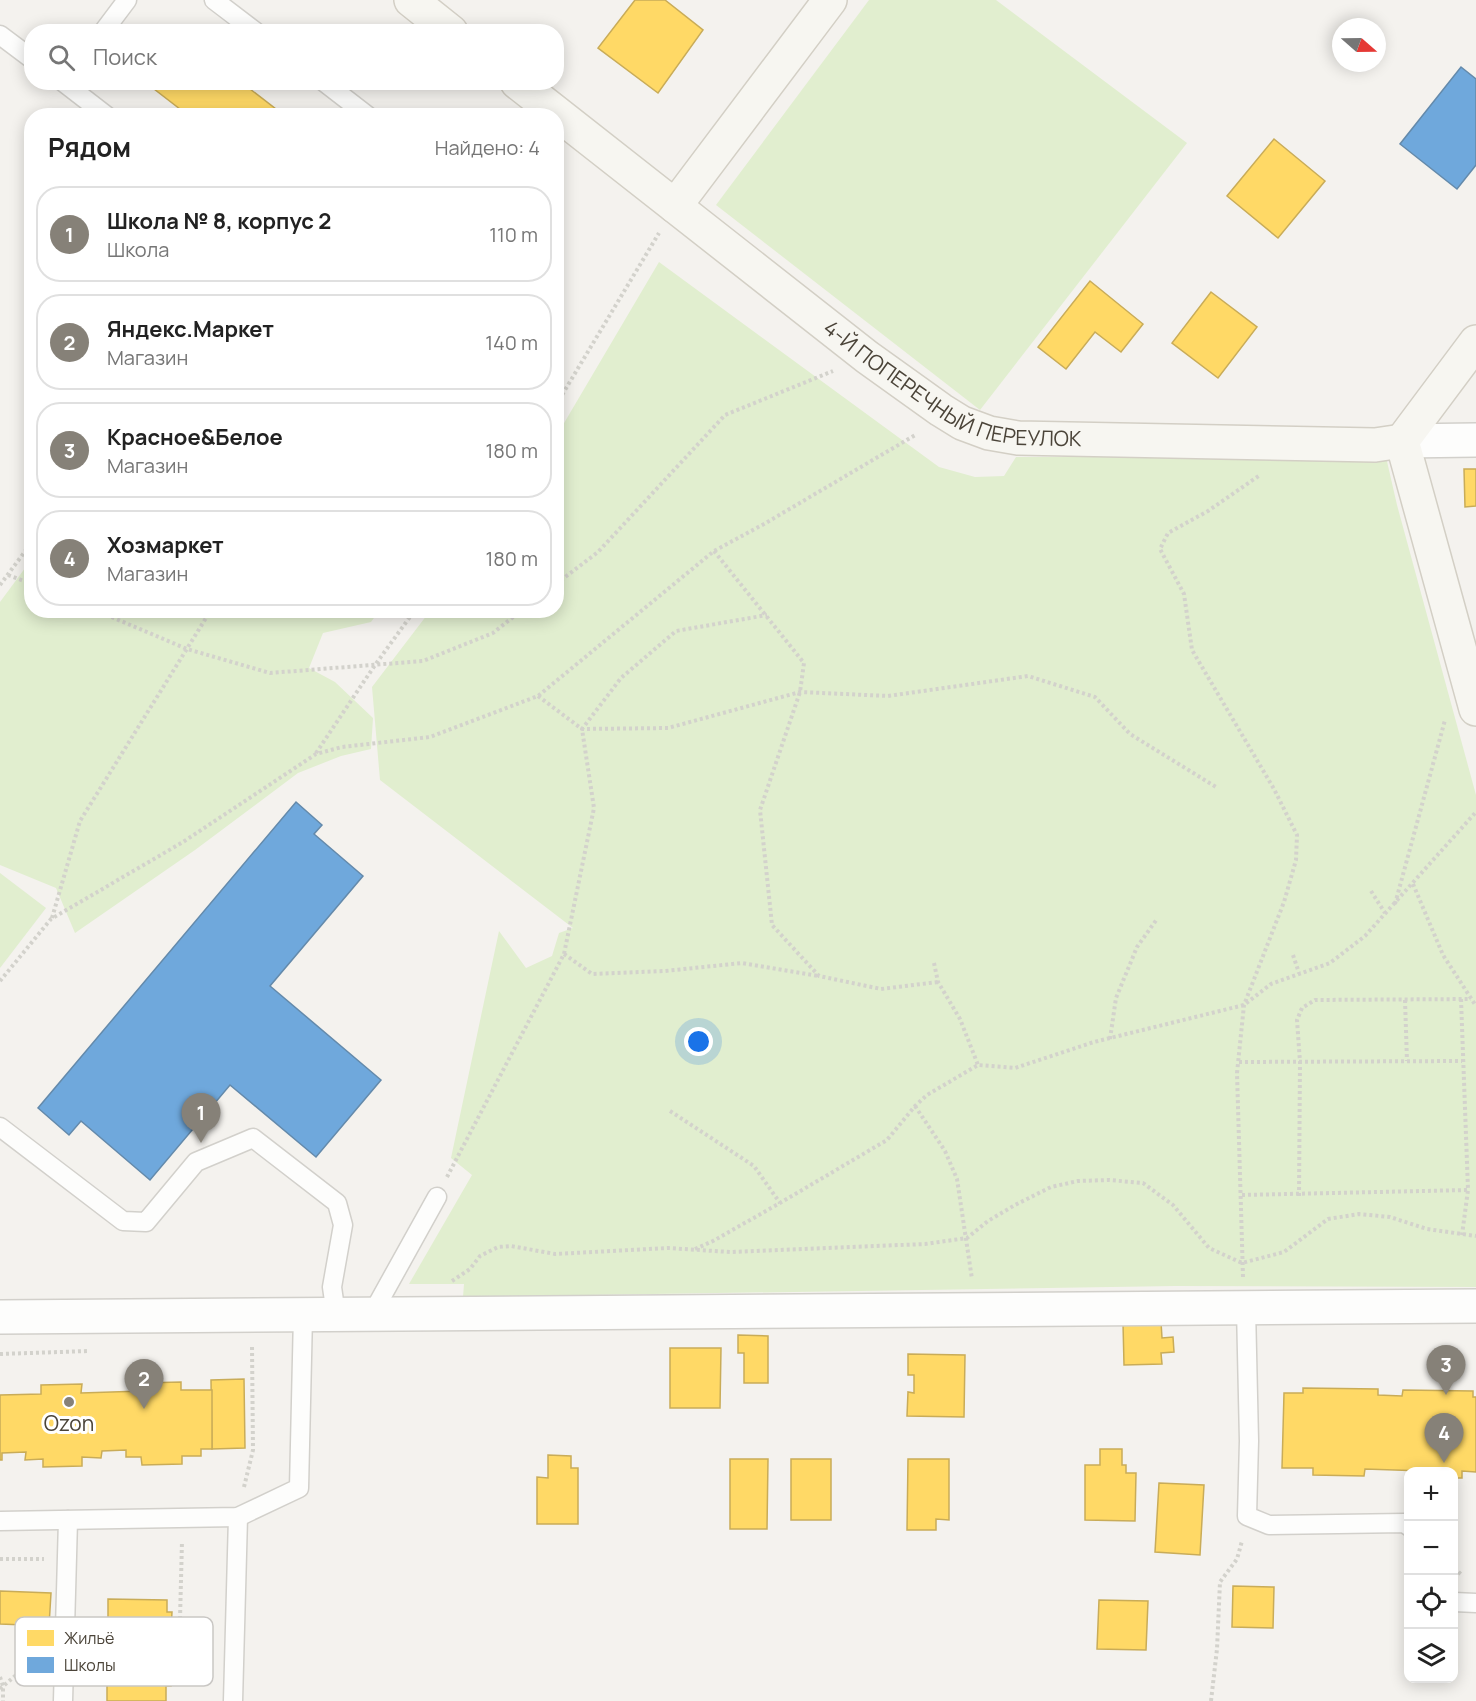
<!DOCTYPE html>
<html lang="ru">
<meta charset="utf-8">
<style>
:root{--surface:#fff;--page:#f6f6f6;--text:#222;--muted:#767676;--line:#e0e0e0;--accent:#868178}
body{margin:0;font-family:Manrope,sans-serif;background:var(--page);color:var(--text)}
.controls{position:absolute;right:18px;bottom:18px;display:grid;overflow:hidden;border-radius:12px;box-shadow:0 3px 15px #0003}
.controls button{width:54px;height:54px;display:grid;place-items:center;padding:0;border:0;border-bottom:2px solid var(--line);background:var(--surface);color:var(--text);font:30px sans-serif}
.compass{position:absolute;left:1332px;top:18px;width:54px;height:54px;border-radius:50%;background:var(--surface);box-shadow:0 3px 15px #0003;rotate:110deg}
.you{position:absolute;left:699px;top:1042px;width:21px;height:21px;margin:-15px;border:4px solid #fff;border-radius:50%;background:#1a73e8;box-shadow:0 0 0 9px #1a73e833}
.badge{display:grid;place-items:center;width:39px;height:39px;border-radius:50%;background:var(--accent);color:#fff;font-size:20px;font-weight:700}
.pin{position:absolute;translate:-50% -50px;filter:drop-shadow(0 2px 3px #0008)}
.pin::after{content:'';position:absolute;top:32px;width:21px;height:18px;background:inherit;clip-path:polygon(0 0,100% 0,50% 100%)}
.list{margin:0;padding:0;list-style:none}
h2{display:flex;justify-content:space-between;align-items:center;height:78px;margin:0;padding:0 24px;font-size:26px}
h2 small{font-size:20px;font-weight:400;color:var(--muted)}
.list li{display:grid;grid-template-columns:39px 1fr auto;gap:18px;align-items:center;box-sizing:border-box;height:96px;margin:0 12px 12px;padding:0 12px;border:2px solid var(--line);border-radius:24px}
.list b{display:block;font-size:22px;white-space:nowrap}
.list p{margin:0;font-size:20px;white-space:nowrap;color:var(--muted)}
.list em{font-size:20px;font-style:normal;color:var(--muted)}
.icon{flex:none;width:33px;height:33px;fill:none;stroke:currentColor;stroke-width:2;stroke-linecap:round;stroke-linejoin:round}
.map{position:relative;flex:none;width:1476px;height:1701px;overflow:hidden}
.search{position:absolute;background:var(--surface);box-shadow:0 3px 15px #0003;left:24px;top:24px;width:540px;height:66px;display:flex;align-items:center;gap:15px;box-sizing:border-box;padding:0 21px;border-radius:24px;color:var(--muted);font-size:22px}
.panel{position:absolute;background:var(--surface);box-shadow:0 3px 15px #0003;left:24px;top:108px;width:540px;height:510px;border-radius:24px}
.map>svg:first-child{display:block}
.green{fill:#e1eecf}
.homes{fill:#ffd966;stroke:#c9ac58;stroke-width:1.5}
.schools{fill:#6fa8dc;stroke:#648aab;stroke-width:1.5}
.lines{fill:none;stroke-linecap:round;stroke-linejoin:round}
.lane-casing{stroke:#d2d0cb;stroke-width:21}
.street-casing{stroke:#d2d0cb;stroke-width:36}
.secondary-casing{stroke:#d3cfc5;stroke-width:36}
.path{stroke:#d3d2cc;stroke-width:4;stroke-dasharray:3 3;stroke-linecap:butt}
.lane{stroke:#fdfdfc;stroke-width:18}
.street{stroke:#fdfdfc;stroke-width:33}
.secondary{stroke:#f7f6f1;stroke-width:33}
.poi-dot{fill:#868178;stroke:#fff;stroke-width:2}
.labels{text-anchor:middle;stroke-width:6;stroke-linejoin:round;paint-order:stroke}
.street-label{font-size:21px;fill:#4b4439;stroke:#fff}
.poi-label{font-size:21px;fill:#4b4439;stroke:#fff}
.key{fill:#fff;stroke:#c9c7c4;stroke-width:1.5}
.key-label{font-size:16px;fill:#4b4439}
</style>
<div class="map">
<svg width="1476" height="1701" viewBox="0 0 1476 1701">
<rect width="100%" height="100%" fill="#f4f2ee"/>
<g class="green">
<path d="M 869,0 L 996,0 L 1187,143 L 980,410 L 716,205 Z"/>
<path d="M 659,262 L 939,467 L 975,477 L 1004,476 L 1016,457 L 1386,457 L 1397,505 L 1476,795 L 1476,1287 L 1175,1286 L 463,1297 L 464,1284 L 409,1284 L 472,1175 L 451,1158 L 499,931 L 526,968 L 552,956 L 559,933 L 573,928 L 380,780 L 372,687 L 430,611 L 556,610 L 557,435 Z"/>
<path d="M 31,560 L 32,610 L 379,611 L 371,622 L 323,633 L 309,668 L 335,682 L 373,718 L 371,749 L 341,756 L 298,773 L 195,850 L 75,933 L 56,888 L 0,865 L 0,602 Z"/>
<path d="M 0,873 L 46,908 L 0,968 Z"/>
</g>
<g class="homes">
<path d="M 635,0 L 665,0 L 703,30 L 658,93 L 598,48 Z"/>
<path d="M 145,82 L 241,82 L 285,116 L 189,116 Z"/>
<path d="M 1274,139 L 1325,181 L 1278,238 L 1227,196 Z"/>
<path d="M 1090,281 L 1143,324 L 1121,352 L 1095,332 L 1066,369 L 1038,347 Z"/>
<path d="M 1211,292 L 1257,327 L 1218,378 L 1172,343 Z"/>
<path d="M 1464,469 L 1476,469 L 1476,506 L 1465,507 Z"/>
<path d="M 1161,1322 L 1162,1338 L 1173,1337 L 1174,1352 L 1161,1353 L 1162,1364 L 1124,1365 L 1123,1323 Z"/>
<path d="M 738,1335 L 768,1336 L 768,1383 L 744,1383 L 744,1353 L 738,1353 Z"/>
<path d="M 670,1348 L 721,1348 L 720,1408 L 670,1408 Z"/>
<path d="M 908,1354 L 965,1355 L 964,1417 L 907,1416 L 908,1392 L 914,1393 L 914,1375 L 908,1375 Z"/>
<path d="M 244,1379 L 245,1448 L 212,1449 L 211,1380 Z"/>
<path d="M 181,1382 L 181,1390 L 212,1390 L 212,1449 L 201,1449 L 201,1456 L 182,1456 L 182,1464 L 142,1465 L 141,1457 L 126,1457 L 126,1450 L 102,1451 L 101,1458 L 82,1457 L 82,1466 L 43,1467 L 43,1459 L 25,1460 L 26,1452 L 2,1453 L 2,1460 L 0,1460 L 0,1395 L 41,1394 L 41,1385 L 82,1384 L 81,1393 L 142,1391 L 142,1383 Z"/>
<path d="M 1303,1388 L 1378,1389 L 1378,1395 L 1402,1396 L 1403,1390 L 1473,1391 L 1473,1397 L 1476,1397 L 1476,1472 L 1462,1471 L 1462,1478 L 1454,1478 L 1454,1472 L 1365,1469 L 1364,1476 L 1313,1475 L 1313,1468 L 1282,1468 L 1284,1393 L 1303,1393 Z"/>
<path d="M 1100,1449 L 1122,1449 L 1122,1465 L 1126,1465 L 1126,1473 L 1136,1473 L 1135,1521 L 1085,1520 L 1085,1465 L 1100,1465 Z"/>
<path d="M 548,1455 L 571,1456 L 571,1468 L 578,1468 L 578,1524 L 537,1524 L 537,1477 L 548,1478 Z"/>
<path d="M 730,1459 L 768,1459 L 767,1529 L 730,1529 Z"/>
<rect x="791" y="1459" width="40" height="61"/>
<path d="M 908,1459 L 949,1459 L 949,1520 L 936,1519 L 936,1530 L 907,1530 Z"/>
<path d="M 1159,1483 L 1204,1485 L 1200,1555 L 1155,1552 Z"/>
<path d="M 1233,1586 L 1274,1587 L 1273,1628 L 1232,1627 Z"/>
<path d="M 0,1591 L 51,1593 L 49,1626 L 0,1624 Z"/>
<path d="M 108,1599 L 167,1600 L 167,1612 L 172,1612 L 171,1629 L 181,1630 L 180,1669 L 171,1669 L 171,1686 L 166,1686 L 166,1701 L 107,1701 L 107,1669 L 101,1669 L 100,1658 L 101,1629 L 108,1629 Z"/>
<path d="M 1099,1600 L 1148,1601 L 1146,1650 L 1097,1649 Z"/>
</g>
<g class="schools">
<path d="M 1461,67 L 1476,79 L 1476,165 L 1457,189 L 1400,144 Z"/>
<path d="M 296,802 L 322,825 L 314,834 L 363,876 L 270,986 L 381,1080 L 316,1157 L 230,1085 L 150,1180 L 81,1121 L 69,1135 L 38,1108 Z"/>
</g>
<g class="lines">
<g class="lane-casing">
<g id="lane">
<path d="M 214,0 L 256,32"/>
<path d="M 103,32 L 127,0"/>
<path d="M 0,35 L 32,59"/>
<path d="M 63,82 L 107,116"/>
<path d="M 324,82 L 368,116"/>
<path d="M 0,1127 L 123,1221 L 146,1222 L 196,1162 L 253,1138 L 337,1203 L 343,1225 L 332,1287 L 336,1315"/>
<path d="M 1246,1308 L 1249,1441 L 1247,1516 L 1269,1525 L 1405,1523 L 1408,1526"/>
<path d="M 372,1314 L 437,1197"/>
<path d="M 0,1521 L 238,1517 L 299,1488 L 303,1315"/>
<path d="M 1454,1602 L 1476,1603"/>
<path d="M 63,1701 L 68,1520"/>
<path d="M 233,1701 L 238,1517"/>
</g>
</g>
<g class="street-casing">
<g id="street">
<path d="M 1402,441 L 1476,440"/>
<path d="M 0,1317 L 1476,1306"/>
</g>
</g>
<g class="secondary-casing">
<g id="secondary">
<path d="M 411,0 L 451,32"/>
<path id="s1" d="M 517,82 L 867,357 L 941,410 L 962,423 L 989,433 L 1018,438 L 1375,445 L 1402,441"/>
<path d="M 675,206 L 830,0"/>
<path d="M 1402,441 L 1476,709"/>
<path d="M 1402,441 L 1476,342"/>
</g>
</g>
<g class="path">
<path d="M 556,405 L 659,233"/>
<path d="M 714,551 L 804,663 L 800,692 L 760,810 L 772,925 L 819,976 L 881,989 L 938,982"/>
<path d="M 8,575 L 32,584"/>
<path d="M 556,584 L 598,552 L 725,415 L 833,371"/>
<path d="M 0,585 L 32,542"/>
<path d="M 95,610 L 187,649 L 270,673 L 423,661 L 493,633 L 522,610"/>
<path d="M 538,696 L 582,729 L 668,728 L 800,692 L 888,696 L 1028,676 L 1095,697 L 1130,734 L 1216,787"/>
<path d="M 316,753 L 375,665 L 415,610"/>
<path d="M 1413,884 L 1443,955 L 1476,1006"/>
<path d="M 1371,891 L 1385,913"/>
<path d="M 1395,904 L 1445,720"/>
<path d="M 52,918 L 80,821 L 211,610"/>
<path d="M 564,954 L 592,974 L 665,971 L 742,963 L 819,976"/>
<path d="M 1293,955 L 1299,973"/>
<path d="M 934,963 L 938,982 L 960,1019 L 978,1065"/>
<path d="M 0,981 L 51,919 L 183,842 L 316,754 L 342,747 L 430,737 L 538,696 L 714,551 L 764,524 L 917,434"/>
<path d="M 1461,999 L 1468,1190 L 1462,1235"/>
<path d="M 1405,1000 L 1407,1061"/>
<path d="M 1110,1039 L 1116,998 L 1137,947 L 1157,919"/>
<path d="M 1239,1062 L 1462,1061"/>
<path d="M 915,1106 L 945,1151 L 957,1179 L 972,1279"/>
<path d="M 670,1111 L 754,1166 L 780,1203"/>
<path d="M 447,1177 L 564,954 L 594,808 L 582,729 L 621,678 L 676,631 L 767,615"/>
<path d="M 1242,1195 L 1468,1190"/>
<path d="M 1299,1196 L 1300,1062 L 1297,1020 L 1302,1008 L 1315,1000 L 1471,999"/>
<path d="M 695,1249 L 713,1241 L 780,1203 L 887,1140 L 915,1106 L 927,1095 L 978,1065 L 1015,1068 L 1094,1042 L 1244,1005 L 1271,984 L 1330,963 L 1365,936 L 1476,812"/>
<path d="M 1243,1277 L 1237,1073 L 1244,1005 L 1284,902 L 1296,860 L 1297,835 L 1274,789 L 1192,650 L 1184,594 L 1160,549 L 1168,533 L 1208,511 L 1260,475"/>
<path d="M 452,1281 L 470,1269 L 480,1256 L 498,1247 L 511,1246 L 555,1254 L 668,1248 L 730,1252 L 925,1244 L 967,1238 L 988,1221 L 1015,1205 L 1051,1187 L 1078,1181 L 1109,1180 L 1143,1183 L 1173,1205 L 1209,1248 L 1242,1263 L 1284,1252 L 1328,1219 L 1359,1214 L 1390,1217 L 1427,1229 L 1476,1236"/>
<path d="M 0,1354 L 89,1351"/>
<path d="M 244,1487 L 253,1450 L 252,1346"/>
<path d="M 0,1559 L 44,1559"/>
<path d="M 1454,1568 L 1463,1576"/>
<path d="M 180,1619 L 182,1541"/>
<path d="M 0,1677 L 3,1686 L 3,1701"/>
<path d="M 0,1689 L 39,1655"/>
<path d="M 1211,1701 L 1217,1649 L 1220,1582 L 1237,1559 L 1242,1541"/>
</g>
<use href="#lane" class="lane"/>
<use href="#street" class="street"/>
<use href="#secondary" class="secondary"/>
</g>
<circle class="poi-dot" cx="69" cy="1402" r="6"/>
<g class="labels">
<g class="street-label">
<text dy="7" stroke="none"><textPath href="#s1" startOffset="538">4-Й ПОПЕРЕЧНЫЙ ПЕРЕУЛОК</textPath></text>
</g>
<g class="poi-label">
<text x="69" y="1431">Ozon</text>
</g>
</g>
<rect x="15" y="1617" width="198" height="69" rx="9" class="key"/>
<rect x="27" y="1630" width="27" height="16" fill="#ffd966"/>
<rect x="27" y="1657" width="27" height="16" fill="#6fa8dc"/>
<g class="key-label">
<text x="64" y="1644">Жильё</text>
<text x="64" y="1671">Школы</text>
</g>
</svg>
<div class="controls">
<button>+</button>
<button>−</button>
<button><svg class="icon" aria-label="locate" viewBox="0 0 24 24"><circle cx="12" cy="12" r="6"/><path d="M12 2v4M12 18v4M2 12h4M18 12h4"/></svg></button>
<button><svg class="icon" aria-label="layers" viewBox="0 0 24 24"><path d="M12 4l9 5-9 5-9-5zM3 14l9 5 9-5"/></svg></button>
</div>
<svg class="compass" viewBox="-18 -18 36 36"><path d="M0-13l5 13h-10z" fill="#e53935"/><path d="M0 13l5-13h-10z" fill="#767676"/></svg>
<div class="you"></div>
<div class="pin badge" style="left:201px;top:1143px">1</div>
<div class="pin badge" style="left:144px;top:1409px">2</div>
<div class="pin badge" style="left:1446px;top:1395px">3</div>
<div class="pin badge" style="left:1444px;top:1463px">4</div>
<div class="search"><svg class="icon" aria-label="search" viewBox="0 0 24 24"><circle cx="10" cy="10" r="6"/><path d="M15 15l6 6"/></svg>Поиск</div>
<section class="panel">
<h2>Рядом<small>Найдено: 4</small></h2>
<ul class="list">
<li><span class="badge">1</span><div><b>Школа № 8, корпус 2</b><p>Школа</p></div><em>110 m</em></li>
<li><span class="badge">2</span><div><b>Яндекс.Маркет</b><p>Магазин</p></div><em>140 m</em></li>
<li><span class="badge">3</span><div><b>Красное&amp;Белое</b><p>Магазин</p></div><em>180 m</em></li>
<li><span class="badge">4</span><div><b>Хозмаркет</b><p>Магазин</p></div><em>180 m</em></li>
</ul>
</section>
</div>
